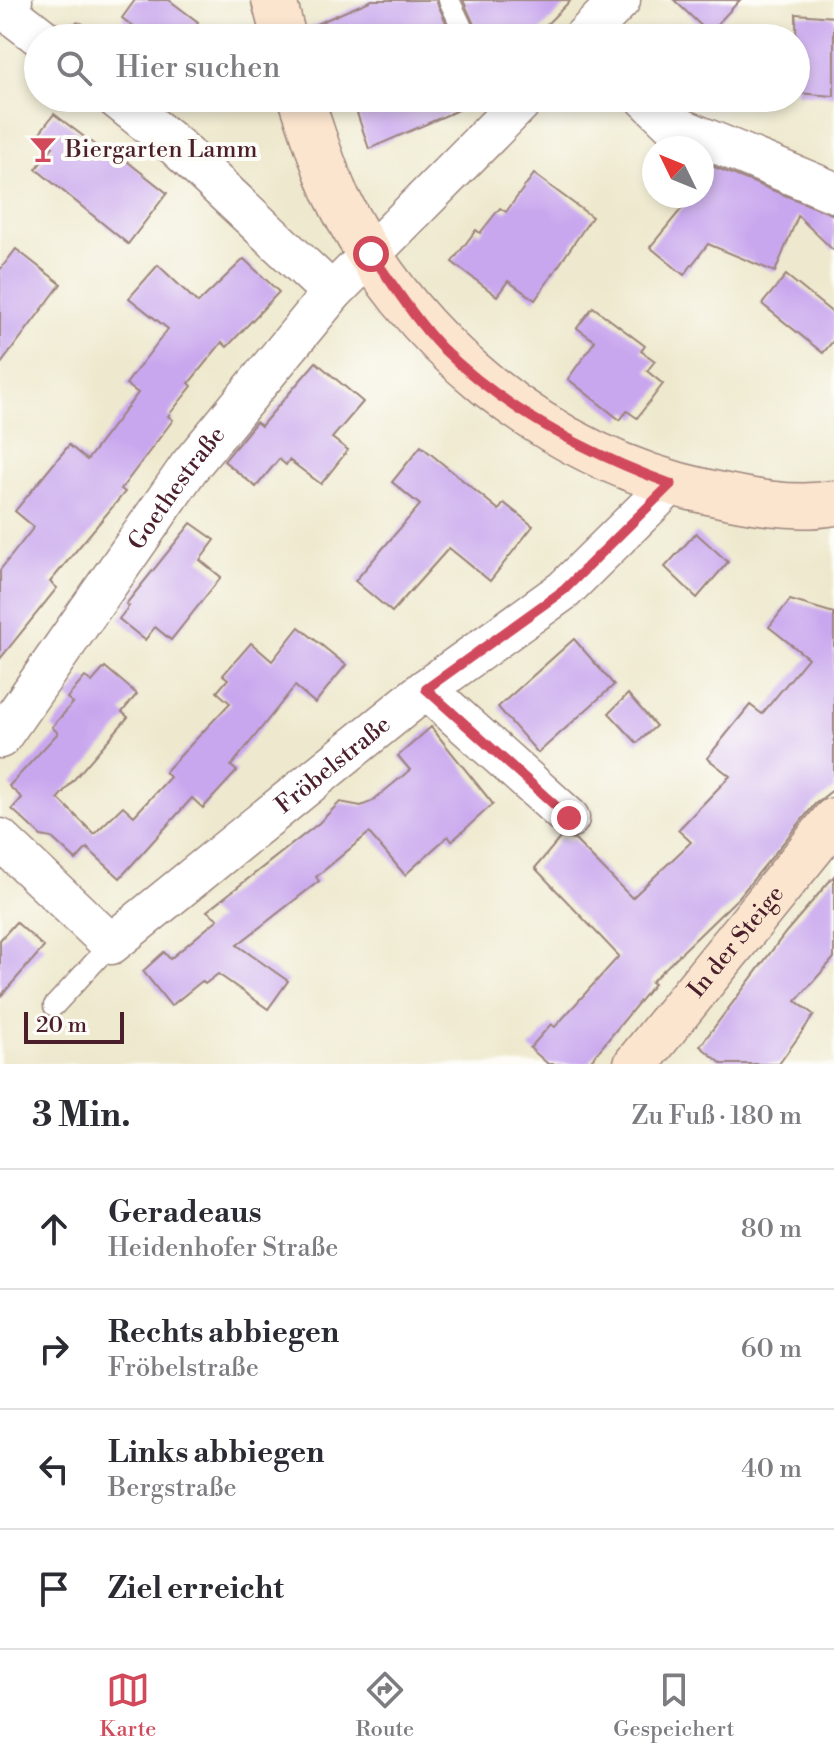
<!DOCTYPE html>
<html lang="de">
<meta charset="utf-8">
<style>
:root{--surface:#fff;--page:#f2f2f3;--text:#2b2b33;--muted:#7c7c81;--line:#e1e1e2;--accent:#d1495b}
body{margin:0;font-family:"Libre Bodoni",serif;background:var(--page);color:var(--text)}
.compass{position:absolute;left:642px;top:136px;width:72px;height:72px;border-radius:50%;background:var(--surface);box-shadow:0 4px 12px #0003;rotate:313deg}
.scale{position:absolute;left:24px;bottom:20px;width:100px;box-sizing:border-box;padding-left:8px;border:4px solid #4a1f2b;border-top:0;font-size:22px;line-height:28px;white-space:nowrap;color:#4a1f2b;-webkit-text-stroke:6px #fdfcf7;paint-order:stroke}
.stop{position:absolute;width:24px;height:24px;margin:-18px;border:6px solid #d1495b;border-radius:50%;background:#fff}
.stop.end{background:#d1495b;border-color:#fff;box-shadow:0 2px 8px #0008}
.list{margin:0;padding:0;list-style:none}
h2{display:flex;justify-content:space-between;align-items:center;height:104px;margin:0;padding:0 32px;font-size:34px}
h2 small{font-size:26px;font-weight:400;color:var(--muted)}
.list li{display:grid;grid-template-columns:52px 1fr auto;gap:24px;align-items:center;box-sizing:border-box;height:120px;padding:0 32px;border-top:2px solid var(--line)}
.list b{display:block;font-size:30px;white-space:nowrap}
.list p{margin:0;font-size:26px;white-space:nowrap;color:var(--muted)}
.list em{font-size:26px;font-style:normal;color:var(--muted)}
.icon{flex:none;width:44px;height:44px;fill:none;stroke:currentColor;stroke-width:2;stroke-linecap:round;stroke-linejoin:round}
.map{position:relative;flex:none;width:834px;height:1064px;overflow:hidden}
.search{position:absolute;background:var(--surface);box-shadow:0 4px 12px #0003;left:24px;right:24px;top:24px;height:88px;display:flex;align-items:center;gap:20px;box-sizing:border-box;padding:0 28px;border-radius:44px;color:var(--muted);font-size:30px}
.sheet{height:584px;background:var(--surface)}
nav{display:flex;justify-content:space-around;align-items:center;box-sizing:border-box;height:112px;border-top:2px solid var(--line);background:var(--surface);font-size:22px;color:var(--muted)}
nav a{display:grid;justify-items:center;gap:4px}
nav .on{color:var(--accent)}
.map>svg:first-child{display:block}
.building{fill:#c9a7ee}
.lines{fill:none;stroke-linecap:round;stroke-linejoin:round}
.service-casing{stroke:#9c847c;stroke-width:23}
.minor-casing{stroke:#9c847c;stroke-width:43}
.secondary-casing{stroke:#9c847c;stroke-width:47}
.service{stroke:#fff;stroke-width:20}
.minor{stroke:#fff;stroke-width:40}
.secondary{stroke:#fbe5cf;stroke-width:44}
.route{stroke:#d1495b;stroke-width:10}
.labels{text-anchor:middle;stroke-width:8;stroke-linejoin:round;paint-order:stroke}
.poi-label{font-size:24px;fill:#4a1f2b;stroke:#fdfcf7;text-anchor:start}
.street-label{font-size:24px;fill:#4a1f2b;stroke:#fdfcf7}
</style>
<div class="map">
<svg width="834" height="1064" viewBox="0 0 834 1064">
<rect width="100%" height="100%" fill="#fdfcf7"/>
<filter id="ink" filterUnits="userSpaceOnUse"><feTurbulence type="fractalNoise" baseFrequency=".0125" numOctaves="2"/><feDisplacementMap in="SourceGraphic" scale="16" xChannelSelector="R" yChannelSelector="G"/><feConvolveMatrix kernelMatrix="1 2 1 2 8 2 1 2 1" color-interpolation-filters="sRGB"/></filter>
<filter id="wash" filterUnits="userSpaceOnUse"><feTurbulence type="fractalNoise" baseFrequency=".006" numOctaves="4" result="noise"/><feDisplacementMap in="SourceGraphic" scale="32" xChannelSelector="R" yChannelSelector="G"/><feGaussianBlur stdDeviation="1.8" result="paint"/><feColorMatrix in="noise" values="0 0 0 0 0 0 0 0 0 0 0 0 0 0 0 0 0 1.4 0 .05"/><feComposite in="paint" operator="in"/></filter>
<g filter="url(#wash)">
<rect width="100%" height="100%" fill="#eee9ce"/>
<g id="blocks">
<g class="building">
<path d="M 135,0 L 169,0 L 198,22 L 186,38 L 126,38 L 134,27 L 122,18 Z"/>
<path d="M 372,0 L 436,0 L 453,38 L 308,38 L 307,28 Z"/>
<path d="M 463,0 L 571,0 L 533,38 L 480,38 Z"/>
<path d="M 674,0 L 740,0 L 709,33 Z"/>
<path d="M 796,14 L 834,17 L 834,96 L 797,93 Z"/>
<path d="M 352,98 L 486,98 L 369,149 Z"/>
<path d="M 54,114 L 120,164 L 124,159 L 167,193 L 128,244 L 36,169 L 53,147 L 38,135 Z"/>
<path d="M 702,162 L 834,215 L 834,251 L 798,216 L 775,272 L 708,244 L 684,275 L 650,247 L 688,201 L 677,196 L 702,196 Z"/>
<path d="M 534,174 L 592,217 L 535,300 L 508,281 L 497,296 L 452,262 L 476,230 L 480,233 L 500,208 L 506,212 Z"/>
<path d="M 16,249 L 61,284 L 0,365 L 0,270 Z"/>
<path d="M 244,259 L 279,292 L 227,347 L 222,342 L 189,383 L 192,386 L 168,416 L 173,420 L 121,489 L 125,492 L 50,582 L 57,588 L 0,659 L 0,570 L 34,527 L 15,511 L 69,445 L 87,460 L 138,393 L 126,384 L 168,329 L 129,298 L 158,265 L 198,303 Z"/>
<path d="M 786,275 L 834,314 L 834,340 L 823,353 L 762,304 Z"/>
<path d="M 593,307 L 645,346 L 641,351 L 655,361 L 647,371 L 663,384 L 637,418 L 627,411 L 620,420 L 568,379 L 595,341 L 577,328 Z"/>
<path d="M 316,362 L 363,402 L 332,438 L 348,450 L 321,484 L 289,460 L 286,465 L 279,459 L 256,487 L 224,461 L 256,422 L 261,426 Z"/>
<path d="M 421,446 L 499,510 L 504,503 L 533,526 L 490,581 L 449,548 L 392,612 L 355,581 L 420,505 L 392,482 Z"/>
<path d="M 191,523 L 215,540 L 200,560 L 221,577 L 171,640 L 155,627 L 145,640 L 119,619 L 129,606 L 126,604 Z"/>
<path d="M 696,533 L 728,562 L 697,598 L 665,567 Z"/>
<path d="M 790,600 L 834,613 L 834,789 L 815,804 L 739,897 L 651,982 L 654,984 L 588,1064 L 548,1064 L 530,1048 L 551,1024 L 555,1027 L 619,956 L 535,868 L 560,838 L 575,840 L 632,898 L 691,842 L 678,830 L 730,776 L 707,758 L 750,705 L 762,714 L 808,658 L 769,627 Z"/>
<path d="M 299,627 L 346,665 L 315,703 L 295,686 L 231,766 L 237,771 L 203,808 L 192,798 L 120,878 L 87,848 L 76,860 L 52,838 L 41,836 L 12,809 L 22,798 L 9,786 L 58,733 L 52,727 L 73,703 L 67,698 L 85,677 L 92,682 L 105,667 L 137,694 L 122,712 L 128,717 L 58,798 L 94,834 L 123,806 L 134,816 L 170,777 L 165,772 L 230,703 L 217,692 L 228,679 L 223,675 L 251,643 L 272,661 Z"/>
<path d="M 574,639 L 614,685 L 538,753 L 498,707 Z"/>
<path d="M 628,694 L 656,726 L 637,743 L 609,713 Z"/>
<path d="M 431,727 L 493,804 L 452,841 L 448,836 L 405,875 L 369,833 L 316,877 L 319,881 L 237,945 L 288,981 L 268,1009 L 218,974 L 205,984 L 202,981 L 171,1006 L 143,971 L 164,952 L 170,959 L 218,919 L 207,911 L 319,823 L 340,802 L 361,806 L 371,802 L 410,770 L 398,756 Z"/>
<path d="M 834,876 L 834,958 L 796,1001 L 814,1015 L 779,1064 L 722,1064 L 700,1046 L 786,932 Z"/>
<path d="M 16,922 L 44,947 L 0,997 L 0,940 Z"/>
</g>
</g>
</g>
<g filter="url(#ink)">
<use href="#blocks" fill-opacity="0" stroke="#9c847c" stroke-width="2"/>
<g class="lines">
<g class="service-casing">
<g id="service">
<path d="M 449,0 L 467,38"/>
<path d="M 74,38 L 78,33"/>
<path d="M 54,1006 L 111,944"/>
</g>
</g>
<g class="minor-casing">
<g id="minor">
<path d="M 12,0 L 6,10 L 42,38"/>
<path d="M 583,38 L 620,0"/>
<path d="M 116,98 L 177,147 L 332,293"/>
<path d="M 646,98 L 675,126 L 834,192"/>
<path d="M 426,689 L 569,818"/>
<path id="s1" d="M 0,738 L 189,467 L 332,293 L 525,98"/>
<path id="s2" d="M 0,839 L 111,944 L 426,689 L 564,590 L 671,484"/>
</g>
</g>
<g class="secondary-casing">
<g id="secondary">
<path d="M 274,0 L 284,38"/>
<path d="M 301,98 C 312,130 322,164 336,195 C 407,342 548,458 708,492 C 747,501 794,510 834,503"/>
<path id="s3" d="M 636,1064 L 834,820"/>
</g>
</g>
<use href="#service" class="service"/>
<use href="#minor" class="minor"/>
<use href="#secondary" class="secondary"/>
</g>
</g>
<g class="lines" filter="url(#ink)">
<path class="route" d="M 371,254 C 393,284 415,320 441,347 C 506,411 587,453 671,484 L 564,590 L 426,689 L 569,818"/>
</g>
<defs>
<g id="bar-bare" transform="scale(2.16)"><path d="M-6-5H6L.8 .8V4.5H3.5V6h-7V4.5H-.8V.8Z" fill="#d1495b" stroke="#fdfcf7" stroke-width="2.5" paint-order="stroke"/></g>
</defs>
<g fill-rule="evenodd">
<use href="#bar-bare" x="43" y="149"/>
</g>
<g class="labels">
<g class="poi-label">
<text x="65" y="157">Biergarten Lamm</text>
</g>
<g class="street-label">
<text dy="8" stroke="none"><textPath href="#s1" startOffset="306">Goethestraße</textPath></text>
<text dy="8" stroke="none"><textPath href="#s2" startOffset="438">Fröbelstraße</textPath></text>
<text dy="8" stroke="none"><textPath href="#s3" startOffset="158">In der Steige</textPath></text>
</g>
</g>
</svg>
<svg class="compass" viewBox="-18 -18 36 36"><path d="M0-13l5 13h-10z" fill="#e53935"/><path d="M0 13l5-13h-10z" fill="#7c7c81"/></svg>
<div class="scale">20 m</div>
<div class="stop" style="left:371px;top:254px"></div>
<div class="stop end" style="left:569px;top:818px"></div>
<div class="search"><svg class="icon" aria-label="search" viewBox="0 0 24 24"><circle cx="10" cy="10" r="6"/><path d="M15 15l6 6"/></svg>Hier suchen</div>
</div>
<section class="sheet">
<h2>3 Min.<small>Zu Fuß · 180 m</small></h2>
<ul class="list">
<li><svg class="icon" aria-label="ahead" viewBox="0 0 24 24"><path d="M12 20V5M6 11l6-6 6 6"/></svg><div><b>Geradeaus</b><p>Heidenhofer Straße</p></div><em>80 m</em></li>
<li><svg class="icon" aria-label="right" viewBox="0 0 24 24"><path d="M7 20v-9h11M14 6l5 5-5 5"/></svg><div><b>Rechts abbiegen</b><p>Fröbelstraße</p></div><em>60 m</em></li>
<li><svg class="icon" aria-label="left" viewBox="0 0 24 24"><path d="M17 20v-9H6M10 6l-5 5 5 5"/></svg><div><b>Links abbiegen</b><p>Bergstraße</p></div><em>40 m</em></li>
<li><svg class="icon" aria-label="arrive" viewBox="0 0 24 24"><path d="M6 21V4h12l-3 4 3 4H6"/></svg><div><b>Ziel erreicht</b></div></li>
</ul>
</section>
<nav>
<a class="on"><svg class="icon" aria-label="map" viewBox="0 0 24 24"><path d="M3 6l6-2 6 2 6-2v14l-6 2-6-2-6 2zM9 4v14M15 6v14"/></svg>Karte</a>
<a><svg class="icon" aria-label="directions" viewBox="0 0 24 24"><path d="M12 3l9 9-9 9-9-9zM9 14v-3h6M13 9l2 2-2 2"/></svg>Route</a>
<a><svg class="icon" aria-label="saved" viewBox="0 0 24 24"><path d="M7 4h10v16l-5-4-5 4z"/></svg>Gespeichert</a>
</nav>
